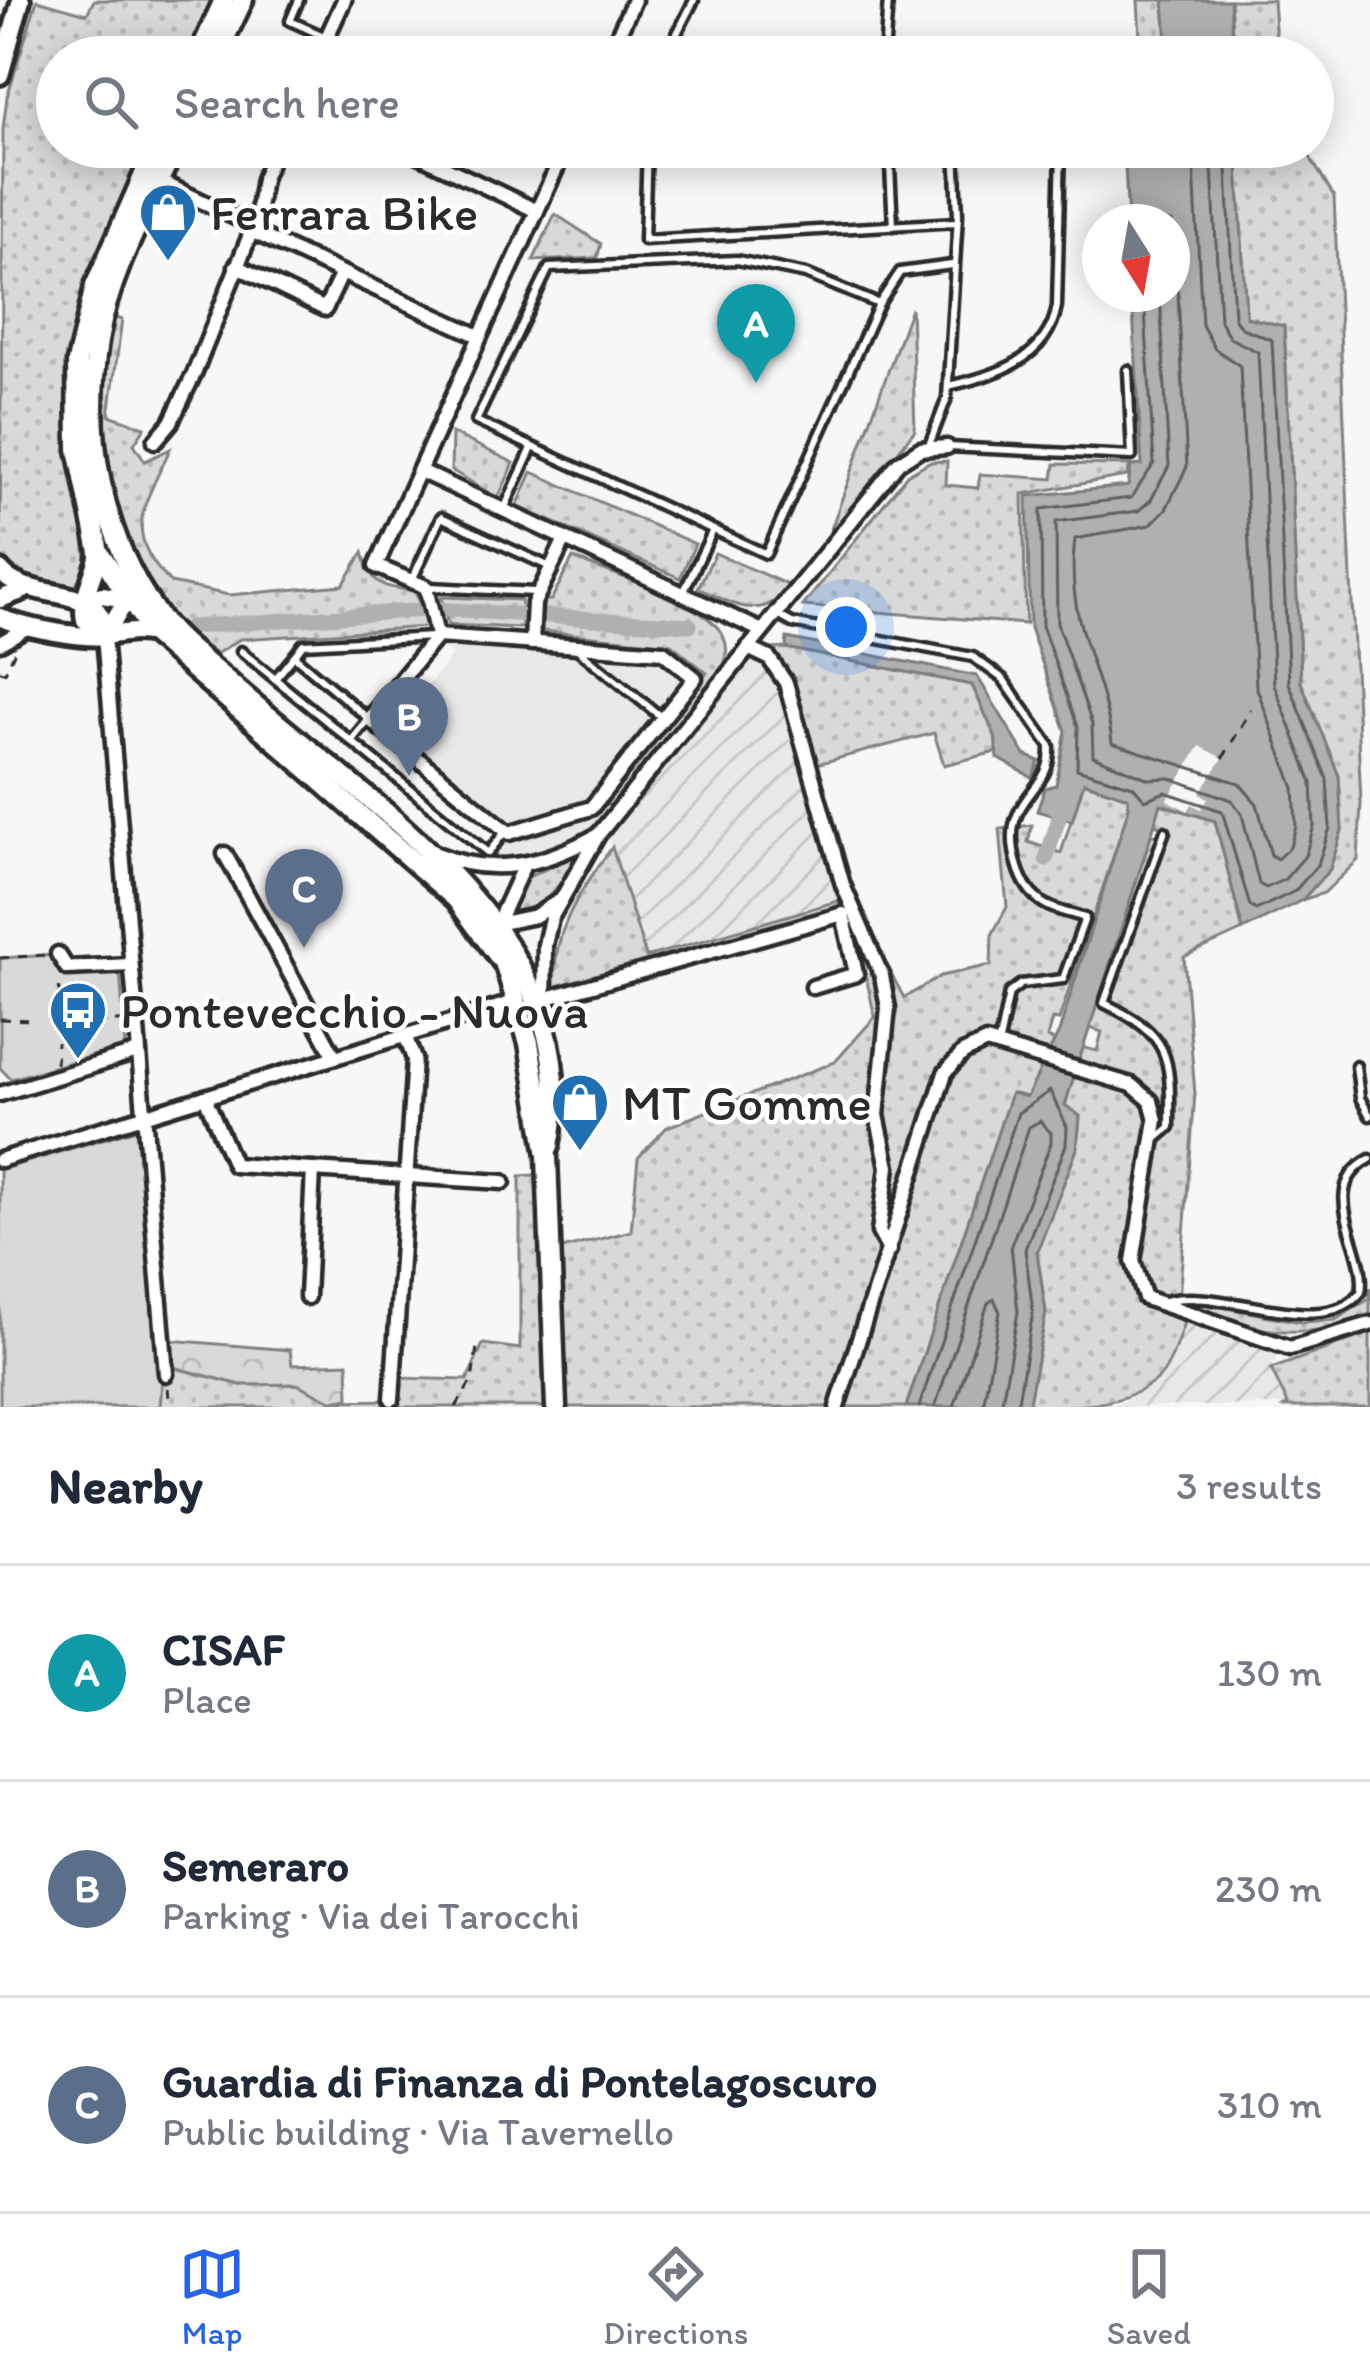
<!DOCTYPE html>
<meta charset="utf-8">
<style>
:root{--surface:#fff;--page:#f2f2f3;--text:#1f2937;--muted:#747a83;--line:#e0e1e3;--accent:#2563eb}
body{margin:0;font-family:Itim,sans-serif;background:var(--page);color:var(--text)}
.compass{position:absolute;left:1082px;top:204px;width:108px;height:108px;border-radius:50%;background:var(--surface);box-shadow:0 6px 30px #0003;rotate:169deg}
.you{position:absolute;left:846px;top:627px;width:42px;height:42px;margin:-30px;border:9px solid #fff;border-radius:50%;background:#1a73e8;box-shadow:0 0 0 18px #1a73e833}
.badge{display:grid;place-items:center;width:78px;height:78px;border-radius:50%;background:var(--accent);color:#fff;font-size:39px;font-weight:700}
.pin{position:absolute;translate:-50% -99px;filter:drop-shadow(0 3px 6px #0008)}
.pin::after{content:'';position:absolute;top:63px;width:42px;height:36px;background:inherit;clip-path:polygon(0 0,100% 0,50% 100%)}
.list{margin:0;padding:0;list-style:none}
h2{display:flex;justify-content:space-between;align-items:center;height:156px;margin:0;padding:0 48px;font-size:51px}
h2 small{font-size:39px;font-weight:400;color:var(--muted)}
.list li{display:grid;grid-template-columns:78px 1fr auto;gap:36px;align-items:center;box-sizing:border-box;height:216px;padding:0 48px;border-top:3px solid var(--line)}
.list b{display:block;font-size:45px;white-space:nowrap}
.list p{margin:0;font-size:39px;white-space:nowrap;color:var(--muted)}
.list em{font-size:39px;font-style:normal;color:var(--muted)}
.icon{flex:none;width:66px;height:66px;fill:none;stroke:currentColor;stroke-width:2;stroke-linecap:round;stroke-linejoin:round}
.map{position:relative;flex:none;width:1370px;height:1407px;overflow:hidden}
.search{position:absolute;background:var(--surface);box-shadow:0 6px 30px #0003;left:36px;right:36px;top:36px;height:132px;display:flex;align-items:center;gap:30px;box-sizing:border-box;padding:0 42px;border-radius:66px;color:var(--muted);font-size:45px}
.sheet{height:804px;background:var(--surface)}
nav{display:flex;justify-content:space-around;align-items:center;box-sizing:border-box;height:168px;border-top:3px solid var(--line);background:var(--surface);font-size:33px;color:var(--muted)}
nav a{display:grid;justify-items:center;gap:6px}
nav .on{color:var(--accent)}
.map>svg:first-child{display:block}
.built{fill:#e8e8e8}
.industrial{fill:url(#industrial-furrows)}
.grass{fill:url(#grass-dots);stroke:#828282;stroke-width:3}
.forest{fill:url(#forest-crowns);stroke:#828282;stroke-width:3}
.park{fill:#d9d9d9;stroke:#828282;stroke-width:3}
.water{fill:#b0b0b0;stroke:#7b7b7b;stroke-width:3}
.pier{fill:#f7f7f7}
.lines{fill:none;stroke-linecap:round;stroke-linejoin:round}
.shore{stroke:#606060;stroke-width:3}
.canal{stroke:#b0b0b0;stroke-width:15}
.lane-casing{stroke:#2b2b2b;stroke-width:15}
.street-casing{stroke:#2b2b2b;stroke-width:21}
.secondary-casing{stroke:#2b2b2b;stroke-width:26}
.primary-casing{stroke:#2b2b2b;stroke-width:27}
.path{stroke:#2b2b2b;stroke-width:3;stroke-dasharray:9 9;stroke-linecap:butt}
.lane{stroke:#fff;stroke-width:6}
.street{stroke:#fff;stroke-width:12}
.secondary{stroke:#fff;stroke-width:16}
.primary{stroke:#fff;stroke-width:18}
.labels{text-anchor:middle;stroke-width:9;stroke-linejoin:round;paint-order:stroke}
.poi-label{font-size:51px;fill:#2b2b2b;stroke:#fff;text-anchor:start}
</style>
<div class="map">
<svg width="1370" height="1407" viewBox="0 0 1370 1407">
<defs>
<pattern id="industrial-furrows" width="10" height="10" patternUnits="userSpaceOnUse" patternTransform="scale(3)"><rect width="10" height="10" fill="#e8e8e8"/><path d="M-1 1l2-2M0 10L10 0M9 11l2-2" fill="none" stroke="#c7c7c7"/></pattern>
<pattern id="grass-dots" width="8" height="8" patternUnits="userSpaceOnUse" patternTransform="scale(3)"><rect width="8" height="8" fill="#d9d9d9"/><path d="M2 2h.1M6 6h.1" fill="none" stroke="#bababa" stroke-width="1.8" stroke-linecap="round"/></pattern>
<pattern id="forest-crowns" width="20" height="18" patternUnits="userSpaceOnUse" patternTransform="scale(3)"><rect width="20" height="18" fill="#d9d9d9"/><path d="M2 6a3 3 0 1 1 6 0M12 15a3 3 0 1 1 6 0" fill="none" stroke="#bababa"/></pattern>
</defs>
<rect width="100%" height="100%" fill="#f7f7f7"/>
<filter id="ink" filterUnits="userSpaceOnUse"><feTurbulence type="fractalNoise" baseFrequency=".00833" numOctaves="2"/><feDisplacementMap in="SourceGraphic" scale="24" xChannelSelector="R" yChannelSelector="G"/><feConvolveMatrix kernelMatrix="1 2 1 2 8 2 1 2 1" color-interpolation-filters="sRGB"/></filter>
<g filter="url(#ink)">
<path class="built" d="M 427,627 L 522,628 L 671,644 L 708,673 L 605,801 L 614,808 L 605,827 L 572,857 L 522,880 L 485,862 L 514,824 L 395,727 L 452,655 L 420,630 Z"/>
<g class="industrial">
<path d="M 745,652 L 770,669 L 777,683 L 841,900 L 645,957 L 605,827 Z"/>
<path d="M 1179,1300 L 1217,1321 L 1290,1331 L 1271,1369 L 1288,1405 L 1111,1407 L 1144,1391 Z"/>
</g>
<g class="grass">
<path d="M 37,0 L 87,14 L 94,0 L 217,0 L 191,57 L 57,57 L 57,147 L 150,147 C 112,228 67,307 68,399 C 70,458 84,515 87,573 L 84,582 L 67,591 L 7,572 L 0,558 L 3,129 L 7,97 Z"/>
<path d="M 1138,0 L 1164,0 L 1168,57 L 1141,57 Z"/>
<path d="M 1230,0 L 1273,0 L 1277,57 L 1233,57 Z"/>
<path d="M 1237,147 L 1304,147 L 1334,197 L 1361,803 L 1358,860 L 1324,893 L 1302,900 L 1330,869 L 1342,830 L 1339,776 L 1301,682 L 1284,327 L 1246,317 Z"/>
<path d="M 555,214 L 601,244 L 597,258 L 533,261 Z"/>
<path d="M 911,308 L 915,430 L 827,540 Z"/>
<path d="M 110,316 L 122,320 L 109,415 L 145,427 L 134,444 L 145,461 L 170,449 C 145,505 120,533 171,583 L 229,595 L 343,585 L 363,552 C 371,586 382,587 415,591 L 427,627 L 240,639 L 216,654 C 103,577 90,441 110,316 Z"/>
<path d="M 452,433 L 514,463 L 498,498 L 451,470 Z"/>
<path d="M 947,461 L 946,485 L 978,488 L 980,474 L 1053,479 L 1055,464 L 1130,465 L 1127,476 L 1023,494 L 1026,624 L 803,606 L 907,475 L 929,462 Z"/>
<path d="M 532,472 L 695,544 L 680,578 L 517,506 Z"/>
<path d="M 715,553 L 790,586 C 762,624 734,604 698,588 Z"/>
<path d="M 573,558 C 611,574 693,598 718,628 C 730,642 727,656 723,672 L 614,808 L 604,802 L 707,673 L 671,644 L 542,631 L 543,600 L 551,600 Z"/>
<path d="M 441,597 L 521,600 L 522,628 L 448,625 Z"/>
<path d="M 786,648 L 972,685 L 996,736 L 996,752 L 944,765 L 934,733 L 817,764 L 788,671 L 770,649 Z"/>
<path d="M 1083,782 L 1129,797 L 1127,815 L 1059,1020 L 1052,1019 L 1047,1038 L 1055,1041 L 1027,1098 L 1011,1094 L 906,1407 L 160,1407 L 163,1365 L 241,1385 L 297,1384 L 332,1401 L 395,1400 L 398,1378 L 467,1380 L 483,1344 L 520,1349 L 520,1176 L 550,1174 L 539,1255 L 631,1231 L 638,1158 L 667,1127 L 835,1062 L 875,1017 L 855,928 L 872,966 L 885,962 L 904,998 L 941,976 L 991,965 L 992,935 L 1007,907 L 1000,829 L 1032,825 L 1028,842 L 1061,853 Z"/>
<path d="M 1161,804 L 1215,821 L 1243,930 L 1184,957 L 1195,1094 L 1179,1299 L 1301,1322 L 1335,1320 L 1369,1299 L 1370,1287 L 1370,1314 C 1312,1343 1237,1333 1181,1301 L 1187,1315 C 1179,1334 1173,1361 1161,1376 C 1129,1407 1073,1407 1028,1407 L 1046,1313 L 1037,1252 L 1077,1149 L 1080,1117 L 1065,1106 L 1081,1047 L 1097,1051 L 1102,1032 L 1087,1027 L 1150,834 L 1160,837 L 1163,827 L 1152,823 Z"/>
<path d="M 612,847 L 646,957 L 841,900 L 834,912 L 555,992 C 550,932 579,893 612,847 Z"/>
<path d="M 572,857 L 577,864 L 543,903 L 515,915 L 509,910 L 522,880 Z"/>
<path d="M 1370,1333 L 1370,1407 L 1284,1407 L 1288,1404 L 1271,1369 Z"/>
</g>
<path class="forest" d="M 169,1340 L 290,1350 L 292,1365 L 348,1363 L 349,1398 L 332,1401 L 297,1384 L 241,1385 L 170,1366 Z"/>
<g class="park">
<path d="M 55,955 L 58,964 L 120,968 L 125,1047 L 11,1079 L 0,1068 L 0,958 Z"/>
<path d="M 146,1126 L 163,1365 L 160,1407 L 0,1407 L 0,1170 Z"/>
</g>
<g class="water">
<path d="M 1164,0 L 1230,0 L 1233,57 L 1168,57 Z"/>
<path d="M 1124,147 L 1237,147 L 1246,317 L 1284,326 L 1301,682 L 1339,776 L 1342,830 L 1330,869 L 1302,900 L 1243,930 L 1215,821 L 1161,804 L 1065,1105 L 1080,1116 L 1077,1149 L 1037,1252 L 1046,1313 L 1028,1407 L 906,1407 L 1011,1093 L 1027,1097 L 1059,1032 L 1129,807 L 1128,797 L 1084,782 L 1072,821 L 1037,811 L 1045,788 L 1056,785 L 1066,731 L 1030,628 L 1027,496 L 1128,486 L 1131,466 L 1142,465 L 1132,294 L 1172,294 L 1172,222 L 1128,222 Z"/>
<path d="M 787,638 L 977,676 L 1025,755 L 1039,761 L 1033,778 L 998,758 L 995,736 L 972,685 L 786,648 Z"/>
</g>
<path class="pier" d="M 1200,746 L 1223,758 L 1200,793 L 1208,798 L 1201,809 L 1192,804 L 1188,811 L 1167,800 Z"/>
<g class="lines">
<g class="shore">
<path d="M 1172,274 L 1178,294 L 1187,467 L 1166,509 L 1150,525 L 1075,539 C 1064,626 1104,669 1112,743 L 1239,783 L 1257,804 L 1271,855 L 1277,859 L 1290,847 L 1296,826 L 1294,788 L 1256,686 L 1240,366 L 1215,349 L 1202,325 L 1193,147"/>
<path d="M 1144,294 L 1154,464 L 1131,498 L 1041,509 L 1042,626 L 1078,727 L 1077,769 L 1133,786 L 1145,800 L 1165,792 L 1222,811 L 1250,906 L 1256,910 L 1295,891 L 1318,864 L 1330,828 L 1327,779 L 1289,683 L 1272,340 L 1242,328 L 1234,318 L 1226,147"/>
<path d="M 1160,294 L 1169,466 L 1151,500 L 1138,511 L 1056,522 L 1057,623 L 1092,724 L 1093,756 L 1149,779 L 1170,778 L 1232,800 L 1242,814 L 1259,884 L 1266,888 L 1285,879 L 1305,856 L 1314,826 L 1312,783 L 1274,684 L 1258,352 L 1230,338 L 1220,321 L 1211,147"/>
<path d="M 919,1407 L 1018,1113 L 1050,1091 L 1067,1127 L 1066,1145 L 1025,1249 L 1033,1312 L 1017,1407"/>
<path d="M 935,1407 L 1029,1127 L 1040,1121 L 1051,1133 L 1051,1143 L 1011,1245 L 1018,1312 L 1001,1407"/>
<path d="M 954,1407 L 988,1303 L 994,1299 L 1000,1312 L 983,1407"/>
</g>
<g class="canal">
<path d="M 190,627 L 437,609 L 690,625"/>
<path d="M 1046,859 L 1065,799"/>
</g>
<g class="lane-casing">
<g id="lane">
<path d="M 299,0 L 290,21 L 326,37"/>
<path d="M 665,57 L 694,0"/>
<path d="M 884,57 L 888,0"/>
<path d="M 647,147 L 644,240 L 957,222"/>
<path d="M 889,147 L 893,226"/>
<path d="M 737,260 L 806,274 L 879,304 L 766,554 L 476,421 L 549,268 Z"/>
<path d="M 879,304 L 900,272 L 952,265"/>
<path d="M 948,386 C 994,376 1048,360 1057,306 L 1061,147"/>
<path d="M 929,445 L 947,398 L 958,215 L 955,147"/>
<path d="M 947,447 L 1132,456 L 1128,370"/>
<path d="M 505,507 L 532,448"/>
<path d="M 413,578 L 441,517 L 548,566"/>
<path d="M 429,587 L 535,592"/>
<path d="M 684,591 L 713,530"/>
<path d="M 776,614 L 792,623 L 973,657 L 1003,679 L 1050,746 C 1051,779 1031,786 1018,813 C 1006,838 1017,884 1040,901 C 1051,910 1071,913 1085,918 L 1063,979 L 1021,984 L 1009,993 L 999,1041"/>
<path d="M 577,649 L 660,716"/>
<path d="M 241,651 L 488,853 L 504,833"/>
<path d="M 275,679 L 294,656"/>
<path d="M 351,741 L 369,719 L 294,656 L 303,644 L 433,637"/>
<path d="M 1356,1066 L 1360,1098 L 1370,1116"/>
<path d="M 1155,1140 L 1170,1127 C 1171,1054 1170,1035 1104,1003 L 1165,831"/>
<path d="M 1165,1301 C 1220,1285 1324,1341 1361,1292 C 1370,1250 1313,1189 1370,1159"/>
</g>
</g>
<g class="street-casing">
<g id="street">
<path d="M 318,57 L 344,0"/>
<path d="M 608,57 L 634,0"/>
<path d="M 402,147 L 537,211"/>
<path d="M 159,181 L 254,226"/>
<path d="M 251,231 L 479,336"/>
<path d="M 236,266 L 325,309 L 342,273"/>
<path d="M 155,441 L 171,422 L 194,374 L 256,220 L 263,179 L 276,147"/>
<path d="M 422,472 L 762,631"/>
<path d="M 104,636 L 166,1374"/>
<path d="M 437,636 L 663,652 L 695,678 L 591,808 L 509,833 L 369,719 Z"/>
<path d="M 437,636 L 426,587 L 376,566 L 566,147"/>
<path d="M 0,643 L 30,626"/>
<path d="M 532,643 L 534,603 L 565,539"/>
<path d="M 748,648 L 769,658 L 786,683 L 843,885 L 882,976 L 888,1008 L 877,1115 L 888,1167 L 879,1232 L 889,1250"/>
<path d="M 434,853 C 492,878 543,865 596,836"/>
<path d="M 225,854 L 335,1057"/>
<path d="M 523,867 L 497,924 L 535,916 L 557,902"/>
<path d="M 58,954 L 67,968 L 131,965"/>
<path d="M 544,999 L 843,914 L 856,974 L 813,987"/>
<path d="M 544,1009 L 545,945 L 551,918 L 598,835 L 898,463 L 920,449 L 947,447"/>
<path d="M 0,1094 L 138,1052"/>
<path d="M 205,1097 L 234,1165 L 503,1182"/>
<path d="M 0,1160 L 518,1001"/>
<path d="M 307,1297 L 313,1170"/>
<path d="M 392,1399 L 414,1059 L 405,1035"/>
<path d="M 837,1407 L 945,1073 L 963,1053 L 986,1042 L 1132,1085 L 1151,1101 L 1156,1120 L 1133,1261 L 1145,1298 L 1290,1348 L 1370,1324"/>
</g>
</g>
<g class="secondary-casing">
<g id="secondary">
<path d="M 0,75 L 21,0"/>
<path d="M 99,552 C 95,577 80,596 85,620 L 101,634"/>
<path d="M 0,570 C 27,605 108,580 104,636"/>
<path d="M 0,599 L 24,590"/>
<path d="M 83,599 L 102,595 L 127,599 L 105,635"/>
<path d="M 0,617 C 18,627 85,639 105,636 C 124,633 133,630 153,634"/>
</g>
</g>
<g class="primary-casing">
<g id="primary">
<path d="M 198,57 L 224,0"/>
<path d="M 216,57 L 243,0"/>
<path d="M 156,147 L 95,286 L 77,362 L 78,449 L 99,552 L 153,634 L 456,899 L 505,965 L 529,1043 L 547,1156 L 556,1407"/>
<path d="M 175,147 C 146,209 109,273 98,341 C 84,435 100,531 154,610 C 173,639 206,662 232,685 C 367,805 591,933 549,1146"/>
</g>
</g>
<g class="path">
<path d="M 0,539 L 2,554"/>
<path d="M 0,671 L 5,672 L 15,651"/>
<path d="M 1223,758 L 1251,709"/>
<path d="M 0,958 L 44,955"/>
<path d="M 59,996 L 60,980"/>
<path d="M 0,1019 L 32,1020"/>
<path d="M 79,1021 L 125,1021"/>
<path d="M 56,1064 L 57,1042"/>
<path d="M 168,1388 L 170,1407"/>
<path d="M 456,1407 L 472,1380 L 478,1341"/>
</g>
<use href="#lane" class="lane"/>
<use href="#street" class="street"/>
<use href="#secondary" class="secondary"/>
<use href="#primary" class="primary"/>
</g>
</g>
<defs>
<g id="shop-pin" transform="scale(3)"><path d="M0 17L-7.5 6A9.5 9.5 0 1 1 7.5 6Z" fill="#1f6fb2" stroke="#fff"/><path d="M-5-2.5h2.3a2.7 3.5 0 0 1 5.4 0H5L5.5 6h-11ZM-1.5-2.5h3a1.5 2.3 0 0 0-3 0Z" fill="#fff"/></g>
<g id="bus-pin" transform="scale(3)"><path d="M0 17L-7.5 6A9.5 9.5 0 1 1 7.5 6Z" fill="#1f6fb2" stroke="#fff"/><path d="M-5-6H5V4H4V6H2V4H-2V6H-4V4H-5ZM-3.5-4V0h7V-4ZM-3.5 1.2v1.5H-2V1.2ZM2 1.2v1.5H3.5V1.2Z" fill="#fff"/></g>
</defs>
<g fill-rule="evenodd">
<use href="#shop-pin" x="168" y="212"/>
<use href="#bus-pin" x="78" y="1010"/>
<use href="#shop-pin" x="580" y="1102"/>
</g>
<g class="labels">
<g class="poi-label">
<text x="210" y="230">Ferrara Bike</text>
<text x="120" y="1028">Pontevecchio - Nuova</text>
<text x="622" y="1120">MT Gomme</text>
</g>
</g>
</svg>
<svg class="compass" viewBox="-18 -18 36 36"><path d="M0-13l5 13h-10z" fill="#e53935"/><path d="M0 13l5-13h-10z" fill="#747a83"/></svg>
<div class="you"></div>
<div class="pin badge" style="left:756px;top:383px;background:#0f9aa8">A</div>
<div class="pin badge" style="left:409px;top:776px;background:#5c6f8a">B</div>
<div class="pin badge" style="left:304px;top:948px;background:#5c6f8a">C</div>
<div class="search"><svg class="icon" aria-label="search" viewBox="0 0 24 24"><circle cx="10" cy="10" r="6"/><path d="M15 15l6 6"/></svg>Search here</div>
</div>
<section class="sheet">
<h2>Nearby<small>3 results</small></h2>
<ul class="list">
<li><span class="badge" style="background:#0f9aa8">A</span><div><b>CISAF</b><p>Place</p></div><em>130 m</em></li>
<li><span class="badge" style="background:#5c6f8a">B</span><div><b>Semeraro</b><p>Parking · Via dei Tarocchi</p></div><em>230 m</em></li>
<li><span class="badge" style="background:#5c6f8a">C</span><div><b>Guardia di Finanza di Pontelagoscuro</b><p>Public building · Via Tavernello</p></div><em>310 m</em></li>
</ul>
</section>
<nav>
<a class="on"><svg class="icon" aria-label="map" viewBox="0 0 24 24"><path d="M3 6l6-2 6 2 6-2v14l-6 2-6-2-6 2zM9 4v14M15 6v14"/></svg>Map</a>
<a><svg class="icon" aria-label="directions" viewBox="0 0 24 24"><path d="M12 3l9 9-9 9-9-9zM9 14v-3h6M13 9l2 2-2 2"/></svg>Directions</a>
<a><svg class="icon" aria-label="saved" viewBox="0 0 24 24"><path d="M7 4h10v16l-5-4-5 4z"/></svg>Saved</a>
</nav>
